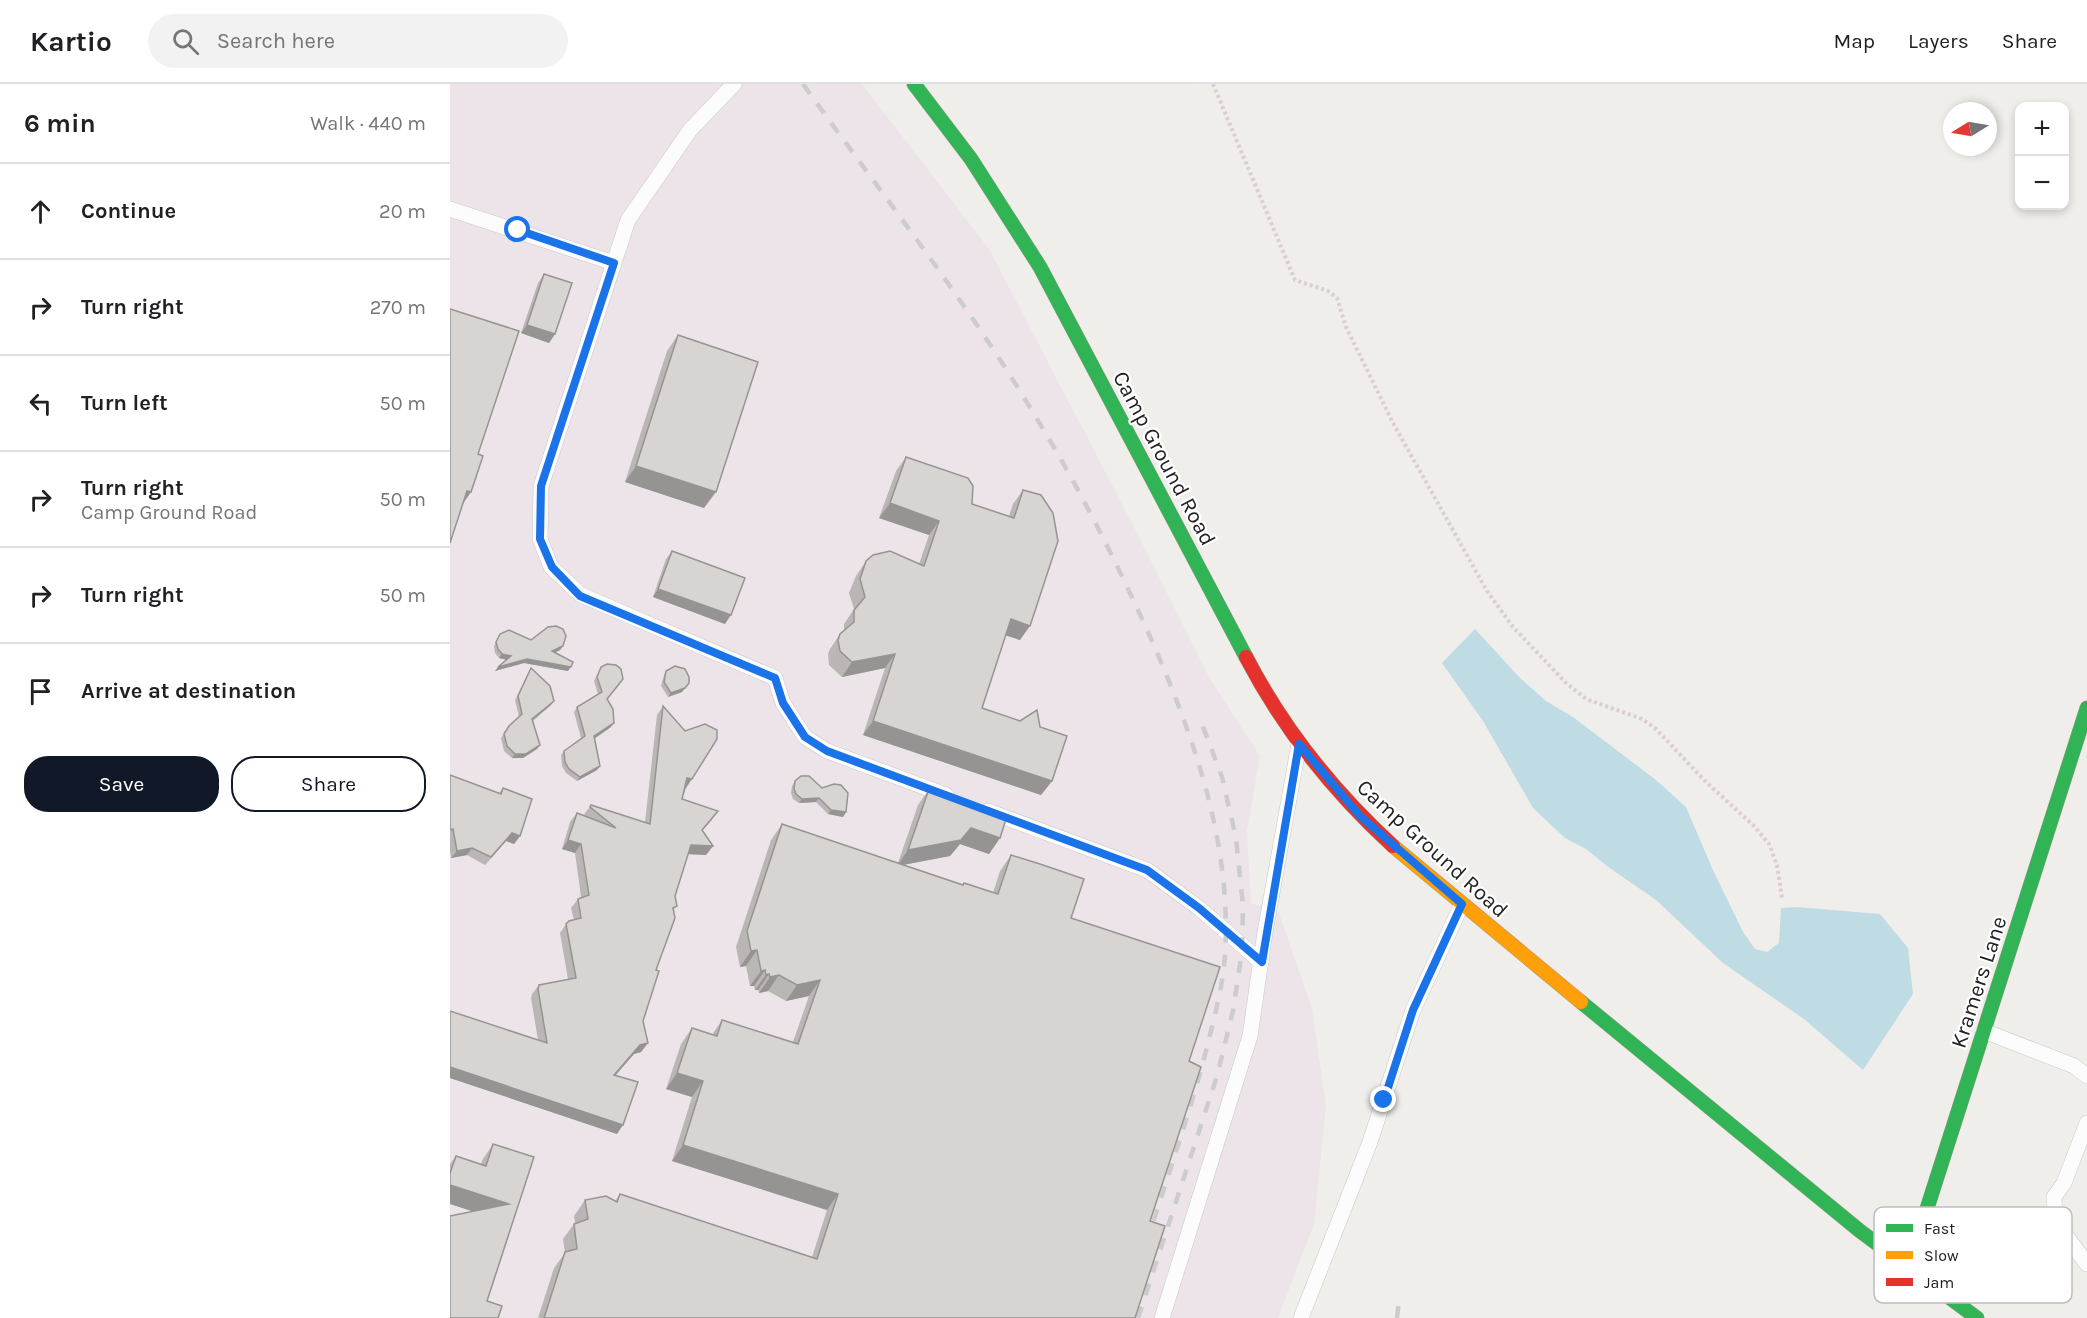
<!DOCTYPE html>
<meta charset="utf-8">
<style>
:root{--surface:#fff;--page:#f2f2f2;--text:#202124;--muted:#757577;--line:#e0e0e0;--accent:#111827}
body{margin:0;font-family:Karla,sans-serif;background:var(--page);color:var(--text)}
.controls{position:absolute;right:18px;top:18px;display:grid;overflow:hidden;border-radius:12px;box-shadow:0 3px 9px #0003}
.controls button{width:54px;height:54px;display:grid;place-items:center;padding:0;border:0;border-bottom:2px solid var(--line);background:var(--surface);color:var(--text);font:30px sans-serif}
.compass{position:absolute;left:1493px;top:18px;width:54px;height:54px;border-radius:50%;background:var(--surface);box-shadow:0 3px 9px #0003;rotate:259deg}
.stop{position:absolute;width:18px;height:18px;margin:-14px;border:4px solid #1a73e8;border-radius:50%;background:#fff}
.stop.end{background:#1a73e8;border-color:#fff;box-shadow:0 2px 6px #0008}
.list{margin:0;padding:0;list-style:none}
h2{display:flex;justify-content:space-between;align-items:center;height:78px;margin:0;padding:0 24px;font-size:26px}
h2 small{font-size:20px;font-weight:400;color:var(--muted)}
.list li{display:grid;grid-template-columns:39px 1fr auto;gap:18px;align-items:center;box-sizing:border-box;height:96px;padding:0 24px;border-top:2px solid var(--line)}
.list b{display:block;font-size:22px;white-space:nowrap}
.list p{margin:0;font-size:20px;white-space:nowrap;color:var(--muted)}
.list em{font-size:20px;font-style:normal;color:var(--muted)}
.actions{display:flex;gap:12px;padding:18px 24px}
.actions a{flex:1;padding:14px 0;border:2px solid var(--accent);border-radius:24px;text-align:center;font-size:21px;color:var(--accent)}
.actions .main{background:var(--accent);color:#fff}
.icon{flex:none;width:33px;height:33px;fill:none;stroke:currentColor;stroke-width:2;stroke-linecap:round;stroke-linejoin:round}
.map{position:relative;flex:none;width:1637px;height:1234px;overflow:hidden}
header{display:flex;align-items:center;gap:36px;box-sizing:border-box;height:84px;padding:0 30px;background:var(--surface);border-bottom:2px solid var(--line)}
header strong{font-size:28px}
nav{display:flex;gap:33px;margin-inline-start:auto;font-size:21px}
.search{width:420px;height:54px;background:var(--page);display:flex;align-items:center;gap:15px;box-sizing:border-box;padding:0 21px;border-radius:33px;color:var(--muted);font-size:22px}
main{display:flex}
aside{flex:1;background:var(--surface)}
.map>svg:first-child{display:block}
.industrial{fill:#ede4e9}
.water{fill:#bfdbe3}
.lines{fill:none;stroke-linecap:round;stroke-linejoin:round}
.lane-casing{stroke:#c9c8c7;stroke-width:16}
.fast-casing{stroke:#999a82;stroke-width:15}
.slow-casing{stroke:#999a82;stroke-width:15}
.jam-casing{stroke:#999a82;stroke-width:15}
.path{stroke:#dccecd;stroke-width:4;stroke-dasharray:3 3;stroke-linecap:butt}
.lane{stroke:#fdfcfc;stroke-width:15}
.fast{stroke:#30b455;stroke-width:14}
.slow{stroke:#ff9f0a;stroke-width:14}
.jam{stroke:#e5322d;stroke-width:14}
.rail{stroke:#ccc;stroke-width:4.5;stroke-dasharray:12 12;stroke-linecap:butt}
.wall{fill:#b9b6b5}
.shaded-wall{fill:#969493}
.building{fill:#d7d4d2;stroke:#969493;stroke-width:1.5}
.route{stroke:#1a73e8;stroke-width:8}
.labels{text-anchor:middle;stroke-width:4.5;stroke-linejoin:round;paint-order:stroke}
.street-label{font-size:22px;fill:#222;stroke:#fff}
.key{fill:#fff;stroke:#bdbdbd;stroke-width:1.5}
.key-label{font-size:16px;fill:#222}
</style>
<header>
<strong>Kartio</strong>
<div class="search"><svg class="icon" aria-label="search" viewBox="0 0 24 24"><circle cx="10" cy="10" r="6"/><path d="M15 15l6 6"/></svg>Search here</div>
<nav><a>Map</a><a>Layers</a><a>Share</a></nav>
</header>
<main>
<aside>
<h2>6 min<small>Walk · 440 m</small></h2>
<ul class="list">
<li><svg class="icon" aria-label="ahead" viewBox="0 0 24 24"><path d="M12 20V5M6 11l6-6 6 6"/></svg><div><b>Continue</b></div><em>20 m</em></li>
<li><svg class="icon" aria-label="right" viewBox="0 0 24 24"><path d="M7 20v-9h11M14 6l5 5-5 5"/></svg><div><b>Turn right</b></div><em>270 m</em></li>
<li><svg class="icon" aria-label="left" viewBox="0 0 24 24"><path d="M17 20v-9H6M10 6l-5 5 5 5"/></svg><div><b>Turn left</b></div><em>50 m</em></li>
<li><svg class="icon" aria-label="right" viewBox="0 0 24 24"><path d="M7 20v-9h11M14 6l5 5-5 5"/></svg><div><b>Turn right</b><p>Camp Ground Road</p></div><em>50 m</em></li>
<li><svg class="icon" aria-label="right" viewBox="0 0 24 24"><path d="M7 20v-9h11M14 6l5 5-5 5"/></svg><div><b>Turn right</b></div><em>50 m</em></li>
<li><svg class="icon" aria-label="arrive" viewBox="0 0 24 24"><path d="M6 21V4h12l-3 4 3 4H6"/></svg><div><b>Arrive at destination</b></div></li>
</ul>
<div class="actions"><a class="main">Save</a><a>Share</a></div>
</aside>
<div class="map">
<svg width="1637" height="1234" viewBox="0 0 1637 1234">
<rect width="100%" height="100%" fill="#f0eeeb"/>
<path class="industrial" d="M 0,0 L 412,0 L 539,165 L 681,437 L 760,595 L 810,672 L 797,747 L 801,819 L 829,829 L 862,925 L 876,1022 L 864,1140 L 828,1234 L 0,1234 Z"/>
<path class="water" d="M 1025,545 L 1070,594 L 1096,617 L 1123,633 L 1206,696 L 1236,723 L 1262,784 L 1293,848 L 1305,865 L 1317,868 L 1329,859 L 1331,824 L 1347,823 L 1430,830 L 1458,864 L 1463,910 L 1413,986 L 1354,935 L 1273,879 L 1206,816 L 1157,782 L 1136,765 L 1115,754 L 1083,724 L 1033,637 L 992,579 Z"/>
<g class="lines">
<g class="lane-casing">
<g id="lane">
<path d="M 284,0 L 240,46 L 178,136 L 91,402 L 90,455 L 101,483 L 131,511 L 325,594 L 333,619 L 355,653 L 377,667 L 496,711"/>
<path d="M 0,125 L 164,179"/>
<path d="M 538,727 L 697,786 L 749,824 L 811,878"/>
<path d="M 1534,947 L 1624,982 L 1637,992"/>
<path d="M 1637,1039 L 1614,1099 L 1604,1113 L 1605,1137 L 1637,1180"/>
<path d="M 712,1234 L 800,952 L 815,848 L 849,660"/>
<path d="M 851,1234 L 920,1058 L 963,926 L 1012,820"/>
</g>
</g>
<g class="fast-casing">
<g id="fast">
<path d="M 464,0 L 521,75 L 590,183 L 796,573"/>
<path d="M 1131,918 L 1410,1147 L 1527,1234"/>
<path d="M 1458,1184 L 1637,624"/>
</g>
</g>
<g class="slow-casing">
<path id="slow" d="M 943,762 L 1131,918"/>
</g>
<g class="jam-casing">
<path id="jam" d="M 796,573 C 833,644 884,708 943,762"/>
</g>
<path class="path" d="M 763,0 L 845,196 L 878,207 L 887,214 L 896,243 L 943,339 L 1037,507 L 1063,543 L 1116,599 L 1136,615 L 1192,635 L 1206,645 L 1254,696 L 1304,742 L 1319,760 L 1327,781 L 1332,814"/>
<use href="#lane" class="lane"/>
<use href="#fast" class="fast"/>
<use href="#slow" class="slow"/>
<use href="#jam" class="jam"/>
<g class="rail">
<path d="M 353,0 C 431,109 515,215 584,330 C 629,403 667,479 702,557 C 745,656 782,761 775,871 C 773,901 765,930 758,959 C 742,1023 720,1085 700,1148"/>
<path d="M 688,1234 L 767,992 L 783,927 L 792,867 L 793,822 L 786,754 L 772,693 L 750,635"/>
<path d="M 947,1234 L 949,1216"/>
</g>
</g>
<g class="wall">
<path d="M 94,190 L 105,250 L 99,259 L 71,249 L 88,199 Z"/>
<path d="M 228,251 L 254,424 L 175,398 L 217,267 Z"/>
<path d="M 456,373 L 522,420 L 559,432 L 563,420 L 573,406 L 570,556 L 555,551 L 532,624 L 602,697 L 591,711 L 413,651 L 435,584 L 392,593 L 379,581 L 378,570 L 380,565 L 390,550 L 394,547 L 394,540 L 404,525 L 399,509 L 406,492 L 416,477 L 469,480 L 479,451 L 429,434 L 446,387 Z"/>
<path d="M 222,467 L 275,540 L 203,513 L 216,475 Z"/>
<path d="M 50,550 L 113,562 L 110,566 L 105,569 L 118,587 L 74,579 L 45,587 L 48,583 L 56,576 L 49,574 L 45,569 L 44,562 Z"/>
<path d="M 151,583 L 161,643 L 145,654 L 150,682 L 147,686 L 127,697 L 116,689 L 112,682 L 111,671 L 114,667 L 131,654 L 124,628 L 127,623 L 148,610 L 144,597 Z"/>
<path d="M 81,584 L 101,621 L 83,637 L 90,661 L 87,665 L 73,674 L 62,674 L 54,667 L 51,654 L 59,642 L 69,633 L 65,616 Z"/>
<path d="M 216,587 L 239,599 L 232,608 L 218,613 L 211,602 L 214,591 Z"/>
<path d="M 213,622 L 236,704 L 232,715 L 262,736 L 252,747 L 263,762 L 256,771 L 238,770 L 225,812 L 224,827 L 206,886 L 193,937 L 198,959 L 191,968 L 184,970 L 165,991 L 167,1050 L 0,994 L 0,927 L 88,956 L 81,914 L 82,910 L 89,901 L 118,895 L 110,849 L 116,840 L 124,836 L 121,824 L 128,815 L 131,813 L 125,769 L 112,765 L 120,738 L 127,729 L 133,732 L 141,721 L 195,738 L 207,631 Z"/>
<path d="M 0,691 L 49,709 L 53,704 L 70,752 L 64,760 L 56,757 L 35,781 L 17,771 L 1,774 L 0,767 Z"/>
<path d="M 345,697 L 396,728 L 393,733 L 378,730 L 366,718 L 349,719 L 343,715 L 341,709 L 342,702 Z"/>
<path d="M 479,705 L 550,754 L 539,770 L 510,760 L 500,772 L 453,781 L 512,801 L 543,809 L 550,787 L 561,771 L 621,834 L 739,977 L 700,1137 L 685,1234 L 88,1234 L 104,1184 L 115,1169 L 113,1155 L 124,1140 L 125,1139 L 124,1132 L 135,1116 L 165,1117 L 170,1110 L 362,1173 L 377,1126 L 222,1077 L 242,1013 L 216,1005 L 231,960 L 242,944 L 262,951 L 272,936 L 343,958 L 359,912 L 336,917 L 318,907 L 309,909 L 308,906 L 305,906 L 304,902 L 300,902 L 296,882 L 290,883 L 286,863 L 321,756 L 332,740 L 448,779 L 468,721 Z"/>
<path d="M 43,1060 L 37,1217 L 0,1234 L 23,1127 L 0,1120 L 0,1080 L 6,1072 L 31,1080 L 33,1075 Z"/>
</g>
<g class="shaded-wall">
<path d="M 77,241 L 105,250 L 99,259 L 71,249 Z"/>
<path d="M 186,382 L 266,408 L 254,424 L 175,398 Z"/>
<path d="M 17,407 L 21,408 L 10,424 Z"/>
<path d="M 440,419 L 489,437 L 479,451 L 429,434 Z"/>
<path d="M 208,505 L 281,531 L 275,540 L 203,513 Z"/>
<path d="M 561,535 L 580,542 L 570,556 L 551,550 Z"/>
<path d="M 113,562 L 110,566 L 99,571 L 102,567 Z"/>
<path d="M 52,570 L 61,572 L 58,576 L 49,574 Z"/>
<path d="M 445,570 L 435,584 L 392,593 L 402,578 Z"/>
<path d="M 77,575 L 121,583 L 118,587 L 74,579 L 45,587 L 48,583 Z"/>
<path d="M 235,604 L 232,608 L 218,613 L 221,609 Z"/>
<path d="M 104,617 L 101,621 L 79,639 L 82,635 Z"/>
<path d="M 423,637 L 602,697 L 591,711 L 413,651 Z"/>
<path d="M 164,639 L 161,643 L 141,657 L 144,652 Z"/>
<path d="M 90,661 L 87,665 L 73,674 L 62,674 L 65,670 Z"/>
<path d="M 150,682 L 147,686 L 127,697 L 130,693 Z"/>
<path d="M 237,694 L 242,695 L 236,704 L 231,703 Z"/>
<path d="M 369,714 L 366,718 L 349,719 L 352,715 Z"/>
<path d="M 381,726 L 396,728 L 393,733 L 378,730 Z"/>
<path d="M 521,744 L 550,754 L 539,770 L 510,760 L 500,772 L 447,782 L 458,766 Z"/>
<path d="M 62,749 L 70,752 L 64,760 L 56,757 L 35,781 Z"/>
<path d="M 118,756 L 131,760 L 125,769 L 112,765 Z"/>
<path d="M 241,761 L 263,762 L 256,771 L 235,770 Z"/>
<path d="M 22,764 L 17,771 L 1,774 L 7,767 Z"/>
<path d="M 307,866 L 296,882 L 290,883 L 301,867 Z"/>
<path d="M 315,886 L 304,902 L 300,902 L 311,887 Z"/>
<path d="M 319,890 L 308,906 L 305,906 L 316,891 Z"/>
<path d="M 329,891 L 318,907 L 309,909 L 320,893 Z"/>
<path d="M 370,896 L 359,912 L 336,917 L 347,901 Z"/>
<path d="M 198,959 L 191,968 L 184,970 L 158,1000 L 164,991 L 190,961 Z"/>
<path d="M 0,983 L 173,1041 L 167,1050 L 0,994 Z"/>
<path d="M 227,989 L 253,997 L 242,1013 L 216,1005 Z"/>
<path d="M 233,1061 L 388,1110 L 377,1126 L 222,1077 Z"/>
<path d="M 0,1101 L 59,1120 L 49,1136 L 0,1120 Z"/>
</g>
<g class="building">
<path d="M 94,190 L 122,199 L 105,250 L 77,241 Z"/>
<path d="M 0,225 L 69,247 L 28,370 L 33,372 L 21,408 L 17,407 L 0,459 Z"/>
<path d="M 228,251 L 308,278 L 266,408 L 186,382 Z"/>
<path d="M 456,373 L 518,394 L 523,402 L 522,420 L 564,434 L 573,406 L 591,411 L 603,429 L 608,457 L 580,542 L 561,535 L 532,624 L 570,637 L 587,626 L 590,643 L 617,652 L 602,697 L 423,637 L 445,570 L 402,578 L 390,567 L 388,556 L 390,550 L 404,538 L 404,526 L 415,513 L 410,495 L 416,477 L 423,471 L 440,467 L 474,482 L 489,437 L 440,419 Z"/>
<path d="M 222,467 L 295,494 L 281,531 L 208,505 Z"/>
<path d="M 106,542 L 113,545 L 116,552 L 113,562 L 102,567 L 123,578 L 121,583 L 77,575 L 48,583 L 61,572 L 52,570 L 48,565 L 46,558 L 50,550 L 59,546 L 81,556 L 98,543 Z"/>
<path d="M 157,580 L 166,581 L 171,585 L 173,595 L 157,615 L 163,625 L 164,639 L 144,652 L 150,682 L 130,693 L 119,685 L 115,678 L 114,667 L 135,652 L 127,623 L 152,608 L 147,593 L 151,583 Z"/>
<path d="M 225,582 L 235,585 L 239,593 L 239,599 L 235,604 L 221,609 L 214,598 L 216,587 Z"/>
<path d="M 81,584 L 100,602 L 104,617 L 82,635 L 90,661 L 76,670 L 65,670 L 57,662 L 54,650 L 59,642 L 72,630 L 68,612 Z"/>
<path d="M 213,622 L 235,647 L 255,640 L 267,646 L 267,655 L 242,695 L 237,694 L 232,715 L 268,727 L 252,746 L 263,762 L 241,761 L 225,812 L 227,822 L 223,824 L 225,834 L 206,886 L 209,887 L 193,937 L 198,959 L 190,961 L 164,991 L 188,998 L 173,1041 L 0,983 L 0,927 L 97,959 L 88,905 L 89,901 L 126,894 L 116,840 L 119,837 L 131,834 L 128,815 L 139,811 L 131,760 L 118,756 L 127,729 L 166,744 L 140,723 L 141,721 L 200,740 Z"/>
<path d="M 0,691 L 51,710 L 53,704 L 82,715 L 70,752 L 62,749 L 41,773 L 22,764 L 7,767 L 3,745 L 0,746 Z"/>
<path d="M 351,692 L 359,692 L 372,704 L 384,700 L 391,701 L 398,709 L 396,728 L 381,726 L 369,714 L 352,715 L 346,710 L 344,705 L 345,697 Z"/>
<path d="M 479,705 L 557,732 L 550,754 L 521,744 L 511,756 L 458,766 Z"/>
<path d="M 332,740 L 513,801 L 514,799 L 548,810 L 561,771 L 590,780 L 634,795 L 621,834 L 770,883 L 739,977 L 751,983 L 700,1137 L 715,1142 L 685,1234 L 94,1234 L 115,1168 L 127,1165 L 124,1140 L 138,1135 L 135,1116 L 156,1112 L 167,1118 L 170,1110 L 367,1175 L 388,1110 L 233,1061 L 253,997 L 227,989 L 242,944 L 267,952 L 272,936 L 348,960 L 370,896 L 347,901 L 329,891 L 320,893 L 319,890 L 316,891 L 315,886 L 311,887 L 307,866 L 301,867 L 297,847 Z"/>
<path d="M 43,1060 L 84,1073 L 37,1217 L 52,1222 L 48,1234 L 0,1234 L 0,1132 L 59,1120 L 0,1101 L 0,1089 L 6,1072 L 36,1082 Z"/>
</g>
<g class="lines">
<path class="route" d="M 68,146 L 164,179 L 91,402 L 90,455 L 102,483 L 130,512 L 325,594 L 333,619 L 355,653 L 377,667 L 697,786 L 749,824 L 812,878 L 849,660 L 910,732 L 1012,820 L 963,926 L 934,1016"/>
</g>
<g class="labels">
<g class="street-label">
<text transform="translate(715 374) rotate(62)" y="8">Camp Ground Road</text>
<text transform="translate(983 764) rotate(42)" y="8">Camp Ground Road</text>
<text transform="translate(1528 898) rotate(-72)" y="8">Kramers Lane</text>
</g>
</g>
<rect x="1424" y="1123" width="198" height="96" rx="9" class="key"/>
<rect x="1436" y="1140" width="27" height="8" fill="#30b455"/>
<rect x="1436" y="1167" width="27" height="8" fill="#ff9f0a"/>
<rect x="1436" y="1194" width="27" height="8" fill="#e5322d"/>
<g class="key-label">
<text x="1474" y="1150">Fast</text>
<text x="1474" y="1177">Slow</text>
<text x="1474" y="1204">Jam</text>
</g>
</svg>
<div class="controls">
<button>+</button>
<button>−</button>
</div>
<svg class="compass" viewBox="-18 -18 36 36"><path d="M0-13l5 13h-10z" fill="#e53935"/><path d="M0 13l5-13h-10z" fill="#757577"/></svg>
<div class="stop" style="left:68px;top:146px"></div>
<div class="stop end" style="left:934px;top:1016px"></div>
</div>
</main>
